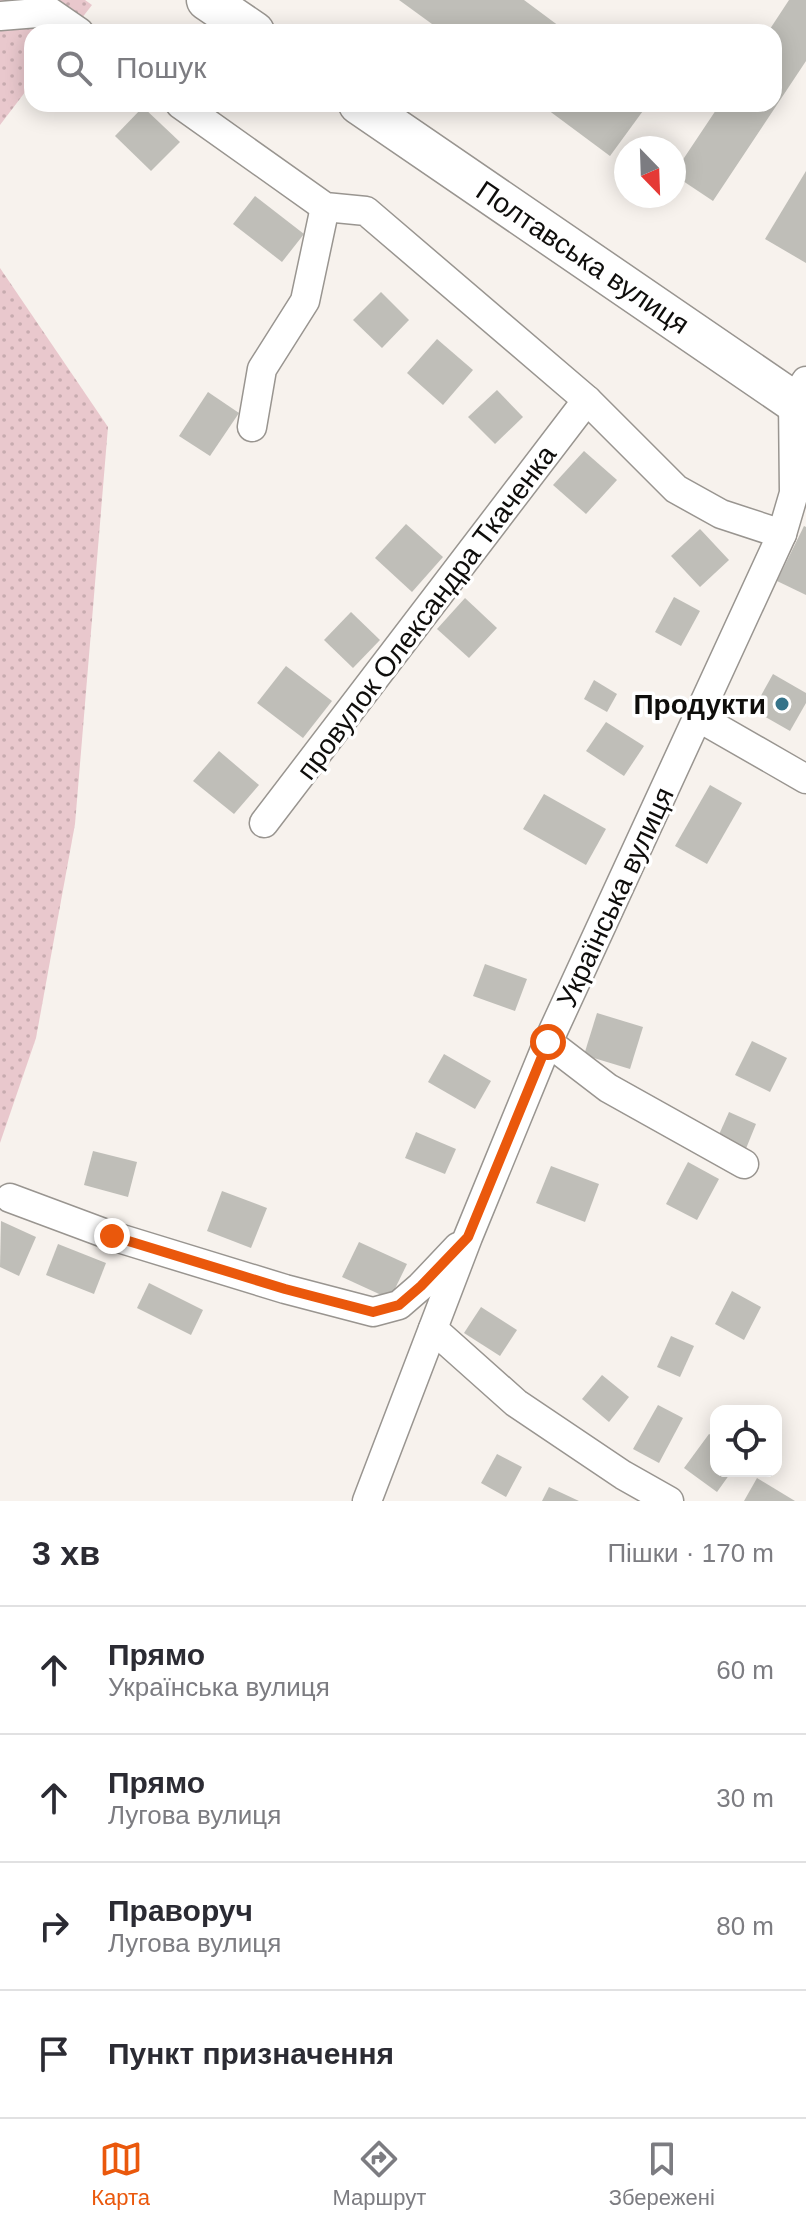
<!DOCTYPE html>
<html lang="uk">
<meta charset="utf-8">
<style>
:root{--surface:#fff;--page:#f2f2f3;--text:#2b2b33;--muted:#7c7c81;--line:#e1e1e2;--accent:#ea580c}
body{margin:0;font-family:Arial,sans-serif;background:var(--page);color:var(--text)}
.controls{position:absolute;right:24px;bottom:24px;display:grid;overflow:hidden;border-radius:16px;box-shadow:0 4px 20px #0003}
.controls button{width:72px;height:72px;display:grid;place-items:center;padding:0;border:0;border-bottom:2px solid var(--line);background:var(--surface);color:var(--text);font:40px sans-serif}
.compass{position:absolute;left:614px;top:136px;width:72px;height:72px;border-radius:50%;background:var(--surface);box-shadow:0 4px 20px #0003;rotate:157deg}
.stop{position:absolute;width:24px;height:24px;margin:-18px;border:6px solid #ea580c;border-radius:50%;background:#fff}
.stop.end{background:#ea580c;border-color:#fff;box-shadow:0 2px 8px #0008}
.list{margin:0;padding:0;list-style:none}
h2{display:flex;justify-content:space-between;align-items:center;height:104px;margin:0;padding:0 32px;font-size:34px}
h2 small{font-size:26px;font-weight:400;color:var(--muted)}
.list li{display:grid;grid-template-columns:52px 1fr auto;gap:24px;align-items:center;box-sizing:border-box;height:128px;padding:0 32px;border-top:2px solid var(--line)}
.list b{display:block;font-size:30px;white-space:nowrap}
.list p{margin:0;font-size:26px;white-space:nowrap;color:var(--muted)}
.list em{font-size:26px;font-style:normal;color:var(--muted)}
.icon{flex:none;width:44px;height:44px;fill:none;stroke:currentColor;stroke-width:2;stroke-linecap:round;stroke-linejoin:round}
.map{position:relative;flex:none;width:806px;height:1501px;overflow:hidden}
.search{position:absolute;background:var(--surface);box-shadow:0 4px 20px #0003;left:24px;right:24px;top:24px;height:88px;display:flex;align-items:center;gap:20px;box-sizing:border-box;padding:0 28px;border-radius:24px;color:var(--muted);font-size:30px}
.sheet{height:616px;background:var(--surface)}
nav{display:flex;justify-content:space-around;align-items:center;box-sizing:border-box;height:112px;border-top:2px solid var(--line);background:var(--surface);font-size:22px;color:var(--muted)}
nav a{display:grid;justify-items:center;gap:4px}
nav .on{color:var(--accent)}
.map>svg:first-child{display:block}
.grass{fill:url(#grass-dots)}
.building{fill:#bfbeb8}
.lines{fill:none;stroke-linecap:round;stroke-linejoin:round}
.minor-casing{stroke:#999590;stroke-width:31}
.highway-casing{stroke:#999590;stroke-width:43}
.minor{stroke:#fff;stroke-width:28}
.highway{stroke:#fff;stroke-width:40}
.route{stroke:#ea580c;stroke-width:10}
.poi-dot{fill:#357389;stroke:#fff;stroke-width:3}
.labels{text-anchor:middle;stroke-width:7;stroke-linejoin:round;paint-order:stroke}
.street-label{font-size:28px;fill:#0f0e0c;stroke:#fff}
.poi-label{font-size:28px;font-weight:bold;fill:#0f0e0c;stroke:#fff;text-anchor:end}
</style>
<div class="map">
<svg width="806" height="1501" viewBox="0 0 806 1501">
<defs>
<pattern id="grass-dots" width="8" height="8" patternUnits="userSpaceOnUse" patternTransform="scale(2)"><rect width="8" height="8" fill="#e9c8cd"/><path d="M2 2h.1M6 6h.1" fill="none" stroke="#c7abaf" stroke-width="1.8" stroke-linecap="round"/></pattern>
</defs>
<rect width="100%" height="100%" fill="#f7f2ed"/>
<g class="grass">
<path d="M 0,0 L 85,0 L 92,5 L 71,32 L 32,32 L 32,83 L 0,125 Z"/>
<path d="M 0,268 L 108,427 L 75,824 L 36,1038 L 0,1143 Z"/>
</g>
<g class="building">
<path d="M 399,0 L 524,0 L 567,32 L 443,32 Z"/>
<path d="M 789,0 L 806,0 L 806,61 L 713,201 L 674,175 L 674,173 L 720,104 L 774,104 L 774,32 L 768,32 Z"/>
<path d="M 540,104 L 648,104 L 610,156 Z"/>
<path d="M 143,107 L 180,142 L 151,171 L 115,136 Z"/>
<path d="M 806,171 L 806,263 L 765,239 Z"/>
<path d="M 255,196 L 304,234 L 282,262 L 233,224 Z"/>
<path d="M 381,292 L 409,320 L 382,348 L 353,320 Z"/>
<path d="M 437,339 L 473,370 L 443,405 L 407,373 Z"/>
<path d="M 497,390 L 523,417 L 495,444 L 468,417 Z"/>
<path d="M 208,392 L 239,413 L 210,456 L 179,436 Z"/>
<path d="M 584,451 L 617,480 L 586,514 L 553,485 Z"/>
<path d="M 406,524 L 443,557 L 412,592 L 375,558 Z"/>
<path d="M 804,526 L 806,527 L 806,595 L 777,581 Z"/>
<path d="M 700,529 L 729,560 L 700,587 L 671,556 Z"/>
<path d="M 674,597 L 700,611 L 681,646 L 655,632 Z"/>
<path d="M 465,598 L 497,628 L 469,658 L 437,629 Z"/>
<path d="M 351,612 L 380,640 L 353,668 L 324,640 Z"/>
<path d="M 286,666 L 332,701 L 303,738 L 257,703 Z"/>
<path d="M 773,674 L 806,693 L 806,703 L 790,731 L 753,710 Z"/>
<path d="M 594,680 L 617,694 L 607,712 L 584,699 Z"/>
<path d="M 606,722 L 644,746 L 624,776 L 586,751 Z"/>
<path d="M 219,751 L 259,785 L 234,814 L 193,781 Z"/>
<path d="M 710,785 L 742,803 L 707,864 L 675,846 Z"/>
<path d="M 544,794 L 606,829 L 586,865 L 523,829 Z"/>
<path d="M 485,964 L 527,979 L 515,1011 L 473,996 Z"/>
<path d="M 597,1013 L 643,1027 L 630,1069 L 584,1055 Z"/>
<path d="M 752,1041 L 787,1058 L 770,1092 L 735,1075 Z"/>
<path d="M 444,1054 L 491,1081 L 475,1109 L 428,1082 Z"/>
<path d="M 729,1112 L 756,1124 L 745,1151 L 717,1139 Z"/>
<path d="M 416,1132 L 456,1149 L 445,1174 L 405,1158 Z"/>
<path d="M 93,1151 L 137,1162 L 128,1197 L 84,1185 Z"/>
<path d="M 688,1162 L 719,1179 L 697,1220 L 666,1204 Z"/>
<path d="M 551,1166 L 599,1184 L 585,1222 L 536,1203 Z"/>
<path d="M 222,1191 L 267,1208 L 251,1248 L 207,1231 Z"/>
<path d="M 1,1221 L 36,1237 L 19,1276 L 0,1267 Z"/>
<path d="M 359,1242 L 407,1264 L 390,1299 L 342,1277 Z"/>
<path d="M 58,1244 L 106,1263 L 94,1294 L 46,1275 Z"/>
<path d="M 149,1283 L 203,1310 L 191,1335 L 137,1308 Z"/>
<path d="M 732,1291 L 761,1307 L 744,1340 L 715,1324 Z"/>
<path d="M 481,1307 L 517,1330 L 500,1356 L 464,1333 Z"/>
<path d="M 671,1336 L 694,1346 L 680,1377 L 657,1367 Z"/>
<path d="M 602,1375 L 629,1397 L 609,1422 L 582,1399 Z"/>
<path d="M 658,1405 L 683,1418 L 659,1463 L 633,1449 Z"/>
<path d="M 709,1434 L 716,1438 L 716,1471 L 732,1471 L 717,1492 L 684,1468 Z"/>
<path d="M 497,1454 L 522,1467 L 506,1497 L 481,1483 Z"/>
<path d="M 757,1478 L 795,1501 L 744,1501 Z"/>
<path d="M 549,1487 L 579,1501 L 542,1501 Z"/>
</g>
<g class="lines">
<g class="minor-casing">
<g id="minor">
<path d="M 0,16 L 50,12 L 79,32"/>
<path d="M 180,104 L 325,207 L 366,211 L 587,400 L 676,489 L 721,514 L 782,534"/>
<path d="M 252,427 L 262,369 L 305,301 L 325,207"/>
<path d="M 698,717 L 806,779"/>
<path d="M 264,823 L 587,400"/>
<path d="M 548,1042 L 608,1088 L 744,1164"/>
<path d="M 10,1198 L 112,1236 L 285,1289 L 373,1312 L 399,1305 L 421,1286 L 458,1247"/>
<path d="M 433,1329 L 516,1403 L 623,1475 L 669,1501"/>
<path d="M 367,1501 L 468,1237 L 548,1042 L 782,534 L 794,493 L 793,401 L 806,381"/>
</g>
</g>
<g class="highway-casing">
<g id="highway">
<path d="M 207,0 L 254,32"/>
<path d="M 359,104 L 806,410"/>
</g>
</g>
<use href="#minor" class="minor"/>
<use href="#highway" class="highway"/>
</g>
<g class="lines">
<path class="route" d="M 112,1236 L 285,1289 L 373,1312 L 399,1305 L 421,1286 L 468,1237 L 548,1042"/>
</g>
<circle class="poi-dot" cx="782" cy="704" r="8"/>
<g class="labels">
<g class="street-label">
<text transform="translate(583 257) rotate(34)" y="10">Полтавська вулиця</text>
<text transform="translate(426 612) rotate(-53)" y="10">провулок Олександра Ткаченка</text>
<text transform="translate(615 897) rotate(-65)" y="10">Українська вулиця</text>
</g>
<g class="poi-label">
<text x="766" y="714">Продукти</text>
</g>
</g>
</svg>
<div class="controls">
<button><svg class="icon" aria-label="locate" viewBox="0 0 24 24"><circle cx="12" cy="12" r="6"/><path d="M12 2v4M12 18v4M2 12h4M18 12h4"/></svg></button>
</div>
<svg class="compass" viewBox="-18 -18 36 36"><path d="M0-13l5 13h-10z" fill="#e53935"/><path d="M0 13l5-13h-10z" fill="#7c7c81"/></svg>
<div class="stop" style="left:548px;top:1042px"></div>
<div class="stop end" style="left:112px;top:1236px"></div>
<div class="search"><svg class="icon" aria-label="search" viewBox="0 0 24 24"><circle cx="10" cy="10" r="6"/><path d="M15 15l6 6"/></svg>Пошук</div>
</div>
<section class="sheet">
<h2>3 хв<small>Пішки · 170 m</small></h2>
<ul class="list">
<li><svg class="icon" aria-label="ahead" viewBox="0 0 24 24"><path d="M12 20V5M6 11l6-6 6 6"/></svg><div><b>Прямо</b><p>Українська вулиця</p></div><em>60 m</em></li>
<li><svg class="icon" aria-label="ahead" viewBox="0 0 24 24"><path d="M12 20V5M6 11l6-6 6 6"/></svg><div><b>Прямо</b><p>Лугова вулиця</p></div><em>30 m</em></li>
<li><svg class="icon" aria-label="right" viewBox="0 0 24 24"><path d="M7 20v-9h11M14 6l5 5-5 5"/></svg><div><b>Праворуч</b><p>Лугова вулиця</p></div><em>80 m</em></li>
<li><svg class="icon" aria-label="arrive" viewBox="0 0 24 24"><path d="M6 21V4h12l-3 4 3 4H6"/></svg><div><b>Пункт призначення</b></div></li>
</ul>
</section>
<nav>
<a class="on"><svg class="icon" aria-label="map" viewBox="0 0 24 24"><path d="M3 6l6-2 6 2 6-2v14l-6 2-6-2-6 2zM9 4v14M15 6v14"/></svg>Карта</a>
<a><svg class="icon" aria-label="directions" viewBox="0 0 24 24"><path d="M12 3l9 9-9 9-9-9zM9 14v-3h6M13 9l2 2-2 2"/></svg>Маршрут</a>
<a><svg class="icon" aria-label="saved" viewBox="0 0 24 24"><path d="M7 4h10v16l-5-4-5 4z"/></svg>Збережені</a>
</nav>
